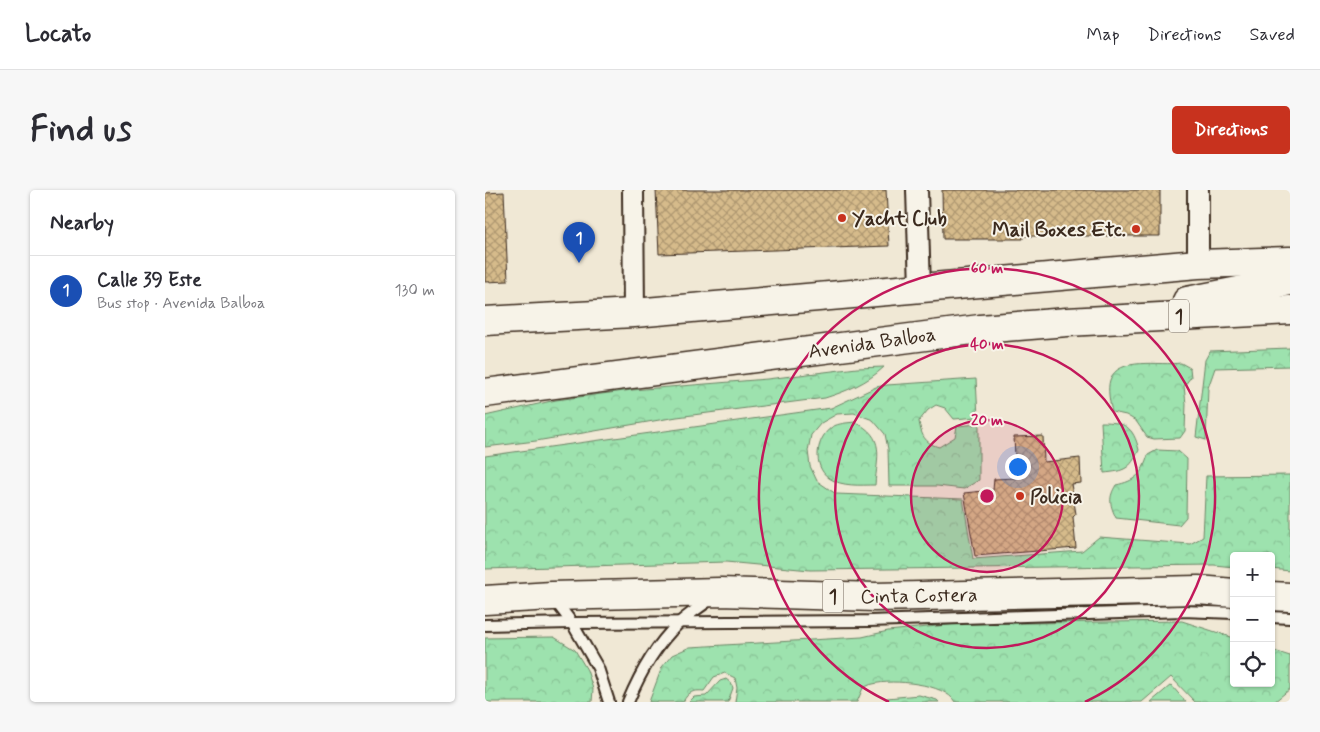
<!DOCTYPE html>
<meta charset="utf-8">
<style>
:root{--surface:#fff;--page:#f7f7f7;--text:#2b2b33;--muted:#7c7c81;--line:#e1e1e2;--accent:#c8321e}
body{margin:0;font-family:Mynerve,sans-serif;background:var(--page);color:var(--text)}
.controls{position:absolute;right:15px;bottom:15px;display:grid;overflow:hidden;border-radius:5px;box-shadow:0 1px 4px #0004}
.controls button{width:45px;height:45px;display:grid;place-items:center;padding:0;border:0;border-bottom:1px solid var(--line);background:var(--surface);color:var(--text);font:25px sans-serif}
.you{position:absolute;left:532px;top:276px;width:18px;height:18px;margin:-12px;border:4px solid #fff;border-radius:50%;background:#1a73e8;box-shadow:0 0 0 8px #1a73e833}
.badge{display:grid;place-items:center;width:32px;height:32px;border-radius:50%;background:var(--accent);color:#fff;font-size:16px;font-weight:700}
.pin{position:absolute;translate:-50% -41px;filter:drop-shadow(0 1px 2px #0008)}
.pin::after{content:'';position:absolute;top:26px;width:18px;height:15px;background:inherit;clip-path:polygon(0 0,100% 0,50% 100%)}
.list{margin:0;padding:0;list-style:none}
h2{display:flex;justify-content:space-between;align-items:center;height:65px;margin:0;padding:0 20px;font-size:21px}
h2 small{font-size:16px;font-weight:400;color:var(--muted)}
.list li{display:grid;grid-template-columns:32px 1fr auto;gap:15px;align-items:center;box-sizing:border-box;height:70px;padding:0 20px;border-top:1px solid var(--line)}
.list b{display:block;font-size:19px;white-space:nowrap}
.list p{margin:0;font-size:16px;white-space:nowrap;color:var(--muted)}
.list em{font-size:16px;font-style:normal;color:var(--muted)}
.icon{flex:none;width:28px;height:28px;fill:none;stroke:currentColor;stroke-width:2;stroke-linecap:round;stroke-linejoin:round}
.map{position:relative;flex:none;width:805px;height:512px;overflow:hidden;border-radius:5px}
header{display:flex;align-items:center;gap:30px;box-sizing:border-box;height:70px;padding:0 25px;background:var(--surface);border-bottom:1px solid var(--line)}
header strong{font-size:24px}
nav{display:flex;gap:28px;margin-inline-start:auto;font-size:18px}
.intro{display:flex;align-items:center;justify-content:space-between;box-sizing:border-box;height:120px;padding:0 30px}
h1{margin:0;font-size:35px}
.button{padding:12px 22px;border-radius:5px;background:var(--accent);color:#fff;font-size:18px;font-weight:700}
main{display:flex;gap:30px;padding:0 30px}
aside{flex:1;background:var(--surface);border-radius:5px;box-shadow:0 1px 4px #0004}
.map>svg:first-child{display:block}
.park{fill:url(#park-crowns);stroke:#6c8666}
.pitch{fill:#9de2ae;stroke:#6c8666}
.building{fill:url(#building-cross-hatch);stroke:#3b2a1e}
.lines{fill:none;stroke-linecap:round;stroke-linejoin:round}
.lane-casing{stroke:#3b2a1e;stroke-width:14}
.street-casing{stroke:#3b2a1e;stroke-width:24}
.secondary-casing{stroke:#3b2a1e;stroke-width:31}
.highway-casing{stroke:#3b2a1e;stroke-width:31}
.lane{stroke:#f7f3e8;stroke-width:10}
.street{stroke:#f7f3e8;stroke-width:20}
.secondary{stroke:#f7f3e8;stroke-width:28}
.highway{stroke:#f7f3e8;stroke-width:28}
.ring{fill:none;stroke:#c2185b;stroke-width:2.5}
.poi-dot{fill:#c8321e;stroke:#f7f3e8;stroke-width:2}
.labels{text-anchor:middle;stroke-width:4;stroke-linejoin:round;paint-order:stroke}
.shield{fill:#f7f3e8;stroke:#73665b;stroke-width:1}
.shield-label{font-size:19px;font-weight:bold;fill:#3b2a1e}
.poi-label{font-size:20px;font-weight:bold;fill:#3b2a1e;stroke:#f7f3e8;text-anchor:start}
.street-label{font-size:20px;fill:#3b2a1e;stroke:#f7f3e8}
.centre{fill:#c2185b;stroke:#f7f3e8;stroke-width:2.5}
.ring-label{font-size:15px;text-anchor:middle;font-weight:bold;fill:#c2185b;stroke:#f7f3e8;stroke-width:4;stroke-linejoin:round;paint-order:stroke}
</style>
<header>
<strong>Locato</strong>
<nav><a>Map</a><a>Directions</a><a>Saved</a></nav>
</header>
<div class="intro"><h1>Find us</h1><a class="button">Directions</a></div>
<main>
<aside>
<h2>Nearby<small></small></h2>
<ul class="list">
<li><span class="badge" style="background:#1a4fb4">1</span><div><b>Calle 39 Este</b><p>Bus stop · Avenida Balboa</p></div><em>130 m</em></li>
</ul>
</aside>
<div class="map">
<svg width="805" height="512" viewBox="0 0 805 512">
<defs>
<pattern id="park-crowns" width="20" height="18" patternUnits="userSpaceOnUse" patternTransform="scale(1.25)"><rect width="20" height="18" fill="#9de2ae"/><path d="M2 6a3 3 0 1 1 6 0M12 15a3 3 0 1 1 6 0" fill="none" stroke="#88c295"/></pattern>
<pattern id="building-cross-hatch" width="8" height="8" patternUnits="userSpaceOnUse" patternTransform="scale(1.25)"><rect width="8" height="8" fill="#d6bb8b"/><path d="M0 0l8 8M0 8l8-8" fill="none" stroke="#af9871"/></pattern>
</defs>
<rect width="100%" height="100%" fill="#f0e8d5"/>
<filter id="ink" filterUnits="userSpaceOnUse"><feTurbulence type="fractalNoise" baseFrequency=".02" numOctaves="2"/><feDisplacementMap in="SourceGraphic" scale="10" xChannelSelector="R" yChannelSelector="G"/><feConvolveMatrix kernelMatrix="1 2 1 2 8 2 1 2 1" color-interpolation-filters="sRGB"/></filter>
<g filter="url(#ink)">
<g class="park">
<path d="M 805,158 L 805,176 L 730,178 L 723,198 L 721,250 L 711,247 L 720,170 L 725,161 Z"/>
<path d="M 696,173 L 705,178 L 706,187 L 699,196 L 701,214 L 700,241 L 695,248 L 669,249 L 662,247 L 651,231 L 641,225 L 627,222 C 625,213 622,199 625,190 C 633,166 675,176 696,173 Z"/>
<path d="M 399,177 C 382,193 362,201 340,208 L 192,227 L 51,251 L 0,257 L 0,226 L 71,210 L 147,200 L 282,189 L 372,178 Z"/>
<path d="M 491,189 L 493,227 L 469,229 L 460,218 L 451,215 L 443,220 L 434,231 C 436,244 439,253 454,257 L 470,247 L 472,236 L 494,234 L 494,290 L 479,299 L 452,296 L 404,296 L 403,259 L 400,244 L 388,230 L 369,223 L 352,224 L 336,233 L 326,245 L 323,261 L 325,276 L 332,291 L 351,304 L 478,309 L 488,369 L 597,361 L 614,347 L 705,354 L 718,347 L 721,286 L 805,285 L 805,381 L 786,379 L 786,366 L 749,366 L 749,377 L 729,375 L 325,380 L 241,372 L 0,379 L 0,266 L 346,218 L 391,197 L 402,195 Z"/>
<path d="M 370,232 C 401,247 392,266 390,295 C 375,295 357,297 344,288 C 327,276 331,248 347,237 C 354,233 362,233 370,232 Z"/>
<path d="M 616,232 C 640,232 648,236 654,260 C 645,279 640,281 619,283 Z"/>
<path d="M 672,260 L 693,261 L 702,269 L 701,327 L 694,335 L 631,328 C 625,315 623,308 631,295 C 650,291 657,285 663,265 Z"/>
<path d="M 697,431 L 749,448 L 749,493 L 786,493 L 786,460 L 805,466 L 805,499 L 789,512 L 710,512 L 686,487 L 657,512 L 470,512 C 460,493 407,489 388,494 C 385,494 381,497 378,498 L 372,512 L 250,512 L 252,498 L 250,488 L 240,483 L 229,487 L 219,501 C 208,500 203,502 198,512 L 164,512 L 177,477 L 187,465 L 205,457 L 377,447 L 403,441 L 472,434 Z"/>
<path d="M 69,447 L 90,460 L 102,480 L 108,499 L 107,512 L 0,512 L 0,448 Z"/>
<path d="M 241,489 L 246,493 L 248,498 L 243,512 L 204,512 L 209,507 L 221,506 L 235,491 Z"/>
<path d="M 434,505 L 452,510 L 454,512 L 402,512 L 402,508 Z"/>
</g>
<path class="pitch" d="M 686,495 L 701,512 L 666,512 Z"/>
<g class="building">
<path d="M 171,0 L 401,0 L 404,56 L 174,64 Z"/>
<path d="M 457,0 L 675,0 L 675,46 L 538,46 L 538,49 L 458,49 Z"/>
<path d="M 19,2 L 23,91 L 0,92 L 0,3 Z"/>
<path d="M 558,246 L 559,272 L 595,268 L 596,293 L 586,294 L 591,324 L 588,327 L 591,358 L 490,366 L 479,303 L 508,300 L 509,289 L 531,288 L 529,247 Z"/>
</g>
<g class="lines">
<g class="lane-casing">
<g id="lane">
<path d="M 69,409 L 87,433 L 113,478 L 124,512"/>
<path d="M 786,427 L 805,428"/>
<path d="M 0,435 L 87,433 L 384,431 L 698,421 L 749,423"/>
<path d="M 143,512 C 155,483 170,456 193,434 C 203,424 216,417 227,408"/>
</g>
</g>
<g class="street-casing">
<g id="street">
<path d="M 148,0 L 149,123"/>
<path d="M 432,0 L 435,98"/>
<path d="M 713,0 L 713,74"/>
</g>
</g>
<g class="secondary-casing">
<path id="secondary" d="M 0,131 L 149,123 L 713,74 L 805,71"/>
</g>
<g class="highway-casing">
<g id="highway">
<path d="M 702,111 L 805,91"/>
<path d="M 0,203 L 495,139 L 582,132 L 805,120"/>
<path d="M 786,406 L 805,407"/>
<path d="M 0,410 L 67,406 L 235,402 L 390,407 L 713,400 L 749,403"/>
</g>
</g>
<use href="#lane" class="lane"/>
<use href="#street" class="street"/>
<use href="#secondary" class="secondary"/>
<use href="#highway" class="highway"/>
</g>
</g>
<circle cx="502" cy="306" r="76" fill="#c2185b" fill-opacity=".12"/>
<g class="ring">
<circle cx="502" cy="306" r="76"/>
<circle cx="502" cy="306" r="152"/>
<path d="M404 512A228 228 0 1 1 600 512"/>
</g>
<g class="poi-dot">
<circle cx="357" cy="28" r="5"/>
<circle cx="651" cy="39" r="5"/>
<circle cx="535" cy="306" r="5"/>
</g>
<g class="labels">
<g class="shield">
<rect x="684" y="109.5" width="20" height="33" rx="4"/>
<rect x="338" y="389.5" width="20" height="33" rx="4"/>
</g>
<g class="shield-label">
<text x="694" y="133">1</text>
<text x="348" y="413">1</text>
</g>
<g class="poi-label">
<text x="367" y="35">Yacht Club</text>
<text x="641" y="46" text-anchor="end">Mail Boxes Etc.</text>
<text x="545" y="313">Policia</text>
</g>
<g class="street-label">
<text transform="translate(387 152) rotate(-8)" y="7">Avenida Balboa</text>
<text transform="translate(434 405) rotate(-1)" y="7">Cinta Costera</text>
</g>
</g>
<circle cx="502" cy="306" r="8" class="centre"/>
<g class="ring-label">
<text x="502" y="83">60 m</text>
<text x="502" y="159">40 m</text>
<text x="502" y="235">20 m</text>
</g>
</svg>
<div class="controls">
<button>+</button>
<button>−</button>
<button><svg class="icon" aria-label="locate" viewBox="0 0 24 24"><circle cx="12" cy="12" r="6"/><path d="M12 2v4M12 18v4M2 12h4M18 12h4"/></svg></button>
</div>
<div class="you"></div>
<div class="pin badge" style="left:94px;top:73px;background:#1a4fb4">1</div>
</div>
</main>
